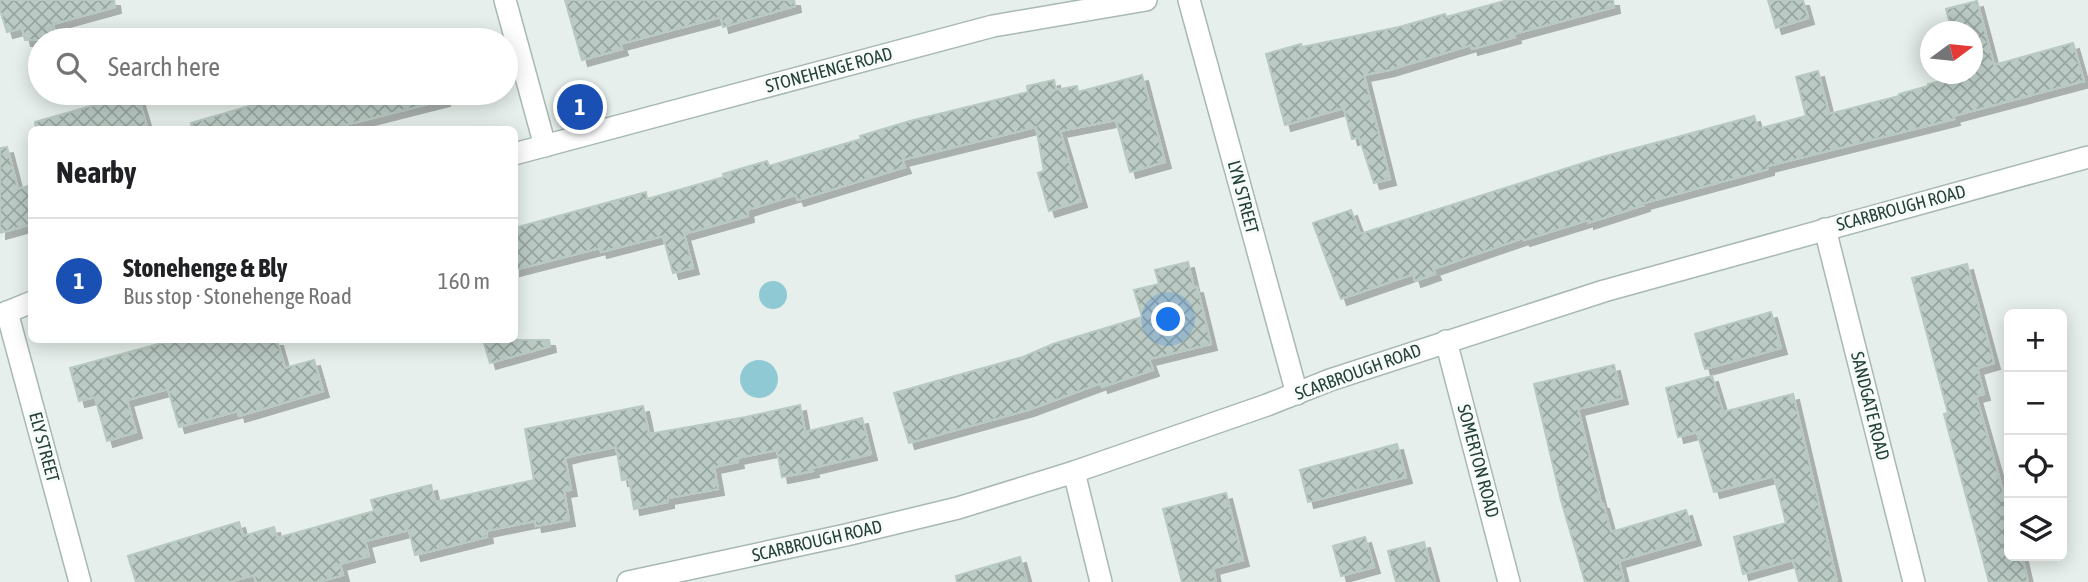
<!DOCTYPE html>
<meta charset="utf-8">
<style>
:root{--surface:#fff;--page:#f6f6f6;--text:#202124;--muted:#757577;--line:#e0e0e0;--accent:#b45309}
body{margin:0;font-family:"Asap Condensed",sans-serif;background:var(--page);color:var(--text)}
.controls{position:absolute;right:21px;bottom:21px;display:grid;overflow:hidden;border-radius:10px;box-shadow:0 4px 18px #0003}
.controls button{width:63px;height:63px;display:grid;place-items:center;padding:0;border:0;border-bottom:2px solid var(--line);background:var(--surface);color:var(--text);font:35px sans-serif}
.compass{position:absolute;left:1920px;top:21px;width:63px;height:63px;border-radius:50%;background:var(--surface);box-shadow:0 4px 18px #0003;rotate:75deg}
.you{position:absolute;left:1169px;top:320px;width:24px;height:24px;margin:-18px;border:5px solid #fff;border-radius:50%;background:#1a73e8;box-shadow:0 0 0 10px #1a73e833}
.badge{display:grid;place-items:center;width:46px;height:46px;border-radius:50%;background:var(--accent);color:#fff;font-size:23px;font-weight:700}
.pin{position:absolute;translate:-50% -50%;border:4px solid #fff;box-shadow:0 2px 7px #0006}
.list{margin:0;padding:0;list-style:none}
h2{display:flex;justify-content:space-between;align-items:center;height:91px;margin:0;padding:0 28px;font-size:30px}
h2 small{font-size:23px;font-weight:400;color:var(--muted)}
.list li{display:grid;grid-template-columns:46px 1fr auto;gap:21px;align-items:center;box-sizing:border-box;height:126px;padding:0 28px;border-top:2px solid var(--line)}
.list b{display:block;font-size:26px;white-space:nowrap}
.list p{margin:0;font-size:23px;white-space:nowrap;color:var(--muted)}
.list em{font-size:23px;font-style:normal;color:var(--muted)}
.icon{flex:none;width:38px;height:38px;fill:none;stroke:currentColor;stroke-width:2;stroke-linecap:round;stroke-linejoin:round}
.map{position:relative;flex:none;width:2088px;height:582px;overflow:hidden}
.search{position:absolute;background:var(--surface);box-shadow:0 4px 18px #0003;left:28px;top:28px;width:490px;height:77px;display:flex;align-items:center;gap:18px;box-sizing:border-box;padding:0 24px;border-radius:38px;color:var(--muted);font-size:26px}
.panel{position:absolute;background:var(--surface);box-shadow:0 4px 18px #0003;left:28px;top:126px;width:490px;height:217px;border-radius:10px}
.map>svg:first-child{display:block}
.water{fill:#8ec9d4}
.building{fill:url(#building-cross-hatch);stroke:#b8c9c2;stroke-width:2;filter:url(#shadow)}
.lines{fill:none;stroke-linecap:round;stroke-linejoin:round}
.street-casing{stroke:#a8b8b2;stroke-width:24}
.street{stroke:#fff;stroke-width:21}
.labels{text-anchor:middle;stroke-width:6;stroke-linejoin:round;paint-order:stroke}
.street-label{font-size:18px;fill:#24423a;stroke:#f7fbf9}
</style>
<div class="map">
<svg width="2088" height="582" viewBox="0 0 2088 582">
<defs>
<pattern id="building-cross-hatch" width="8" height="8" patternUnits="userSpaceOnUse" patternTransform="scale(1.75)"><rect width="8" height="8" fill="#bbcac4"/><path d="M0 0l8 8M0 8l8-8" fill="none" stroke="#98a6a0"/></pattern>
<filter id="shadow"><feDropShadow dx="6" dy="6" stdDeviation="0" flood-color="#0004"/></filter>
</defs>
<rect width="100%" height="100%" fill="#e6efeb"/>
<g class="water">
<circle cx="773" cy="295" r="14"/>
<circle cx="759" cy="379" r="19"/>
</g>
<g class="building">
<path d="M 0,0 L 114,0 L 115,7 L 53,24 L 57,40 L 25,40 L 22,28 L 7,32 L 0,10 Z"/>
<path d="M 565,0 L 794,0 L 795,6 L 723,27 L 721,17 L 620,44 L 622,49 L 582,60 Z"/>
<path d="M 1508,0 L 1613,0 L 1614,7 L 1514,34 L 1515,37 L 1472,49 L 1471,45 L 1389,70 L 1364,75 L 1390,179 L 1374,183 L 1359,137 L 1352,139 L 1344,108 L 1285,125 L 1266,54 L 1301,44 L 1302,47 L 1399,27 L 1445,14 L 1446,17 Z"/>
<path d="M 1768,0 L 1803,0 L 1808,18 L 1776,28 Z"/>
<path d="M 1977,1 L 1994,65 L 2073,43 L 2084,81 L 1953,116 L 1954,119 L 1768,166 L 1768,169 L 1644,203 L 1644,205 L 1588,223 L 1588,220 L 1524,240 L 1523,238 L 1433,269 L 1435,274 L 1415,281 L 1413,274 L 1341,299 L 1313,223 L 1351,210 L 1360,234 L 1602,157 L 1670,139 L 1754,116 L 1758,129 L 1806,116 L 1796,77 L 1818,71 L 1829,114 L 1899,96 L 1899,94 L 1928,86 L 1928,84 L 1972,74 L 1972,32 L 1952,32 L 1946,9 Z"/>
<path d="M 1142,75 L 1165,162 L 1130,172 L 1116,120 L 1060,131 L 1081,201 L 1049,211 L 1038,173 L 1044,171 L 1036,127 L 902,160 L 905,167 L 798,200 L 796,195 L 747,210 L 748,216 L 684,234 L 693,268 L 673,273 L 663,236 L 601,252 L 600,248 L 514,270 L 514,228 L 646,192 L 647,199 L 724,177 L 723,174 L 767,161 L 769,166 L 861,139 L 860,136 L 910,121 L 1028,92 L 1027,86 L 1054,80 L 1056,90 L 1077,86 L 1078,92 Z"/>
<path d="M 137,93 L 148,130 L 36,130 L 35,122 Z"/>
<path d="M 294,93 L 443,93 L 444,100 L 325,130 L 192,130 L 191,123 Z"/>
<path d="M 7,147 L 18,189 L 32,185 L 32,224 L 0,233 L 0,148 Z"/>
<path d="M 1188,262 L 1194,288 L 1197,287 L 1211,344 L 1149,359 L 1153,370 L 1102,387 L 1101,383 L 1028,410 L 909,443 L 894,393 L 1023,357 L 1053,344 L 1142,317 L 1134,290 L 1159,284 L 1155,270 Z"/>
<path d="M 1967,264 L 1994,363 L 1977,368 L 1984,394 L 1976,396 L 2009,512 L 2009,556 L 2022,556 L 2028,582 L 1989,582 L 1944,414 L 1948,413 L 1912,278 Z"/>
<path d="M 1771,312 L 1781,348 L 1705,369 L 1695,334 Z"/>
<path d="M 173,340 L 277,340 L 285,368 L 314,360 L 323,391 L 239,416 L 238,411 L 179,427 L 168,389 L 127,400 L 136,432 L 107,441 L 95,397 L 79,401 L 70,368 Z"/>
<path d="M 483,340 L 549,340 L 550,346 L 490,363 Z"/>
<path d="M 1614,365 L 1622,398 L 1578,409 L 1601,503 L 1603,503 L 1611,532 L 1686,510 L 1695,539 L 1619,561 L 1624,582 L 1585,582 L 1561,500 L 1534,384 Z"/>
<path d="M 1712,376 L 1723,412 L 1793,394 L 1837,582 L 1799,582 L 1793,560 L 1743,574 L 1734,537 L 1786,523 L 1774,476 L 1714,492 L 1697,432 L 1678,437 L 1666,388 Z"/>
<path d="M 800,405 L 805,432 L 862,418 L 871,454 L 812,468 L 813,471 L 782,477 L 777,450 L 737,458 L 738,462 L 714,467 L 718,489 L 668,498 L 668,502 L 634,509 L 629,479 L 622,480 L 616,447 L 576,455 L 565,458 L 571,490 L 564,491 L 569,520 L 536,526 L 535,521 L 486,531 L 487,537 L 415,555 L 409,530 L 365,541 L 369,556 L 340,564 L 343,575 L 318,582 L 256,582 L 254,575 L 229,582 L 136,582 L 128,556 L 239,522 L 243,536 L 274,527 L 277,538 L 374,511 L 371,500 L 431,485 L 435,502 L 534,480 L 525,429 L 643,406 L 649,434 L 746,417 Z"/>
<path d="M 1397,444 L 1406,477 L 1308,502 L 1300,470 Z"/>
<path d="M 1226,493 L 1243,560 L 1213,568 L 1216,582 L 1182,582 L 1163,509 Z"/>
<path d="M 1365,537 L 1374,567 L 1341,576 L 1333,546 Z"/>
<path d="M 1424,542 L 1435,582 L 1396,582 L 1388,551 Z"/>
<path d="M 1020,557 L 1027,582 L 957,582 L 956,576 Z"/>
</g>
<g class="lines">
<g class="street-casing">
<g id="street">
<path d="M 505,0 L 545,146"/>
<path d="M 1189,0 L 1297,394"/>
<path d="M 514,154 L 993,26 L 1146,0"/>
<path d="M 1825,229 L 1914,582"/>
<path d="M 7,312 L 80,582"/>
<path d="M 0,315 L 32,302"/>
<path d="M 1446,341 L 1509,582"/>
<path d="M 1074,472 L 1101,582"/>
<path d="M 628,582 L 846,535 L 958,508 L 1074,472 L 1267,405 L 1330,380 L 1604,291 L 2088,157"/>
</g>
</g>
<use href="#street" class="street"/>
</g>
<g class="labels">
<g class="street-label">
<text transform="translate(829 70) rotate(-15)" y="6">STONEHENGE ROAD</text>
<text transform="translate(1243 197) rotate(75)" y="6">LYN STREET</text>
<text transform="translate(1901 208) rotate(-15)" y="6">SCARBROUGH ROAD</text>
<text transform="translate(1358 372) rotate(-20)" y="6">SCARBROUGH ROAD</text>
<text transform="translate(1870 406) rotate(76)" y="6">SANDGATE ROAD</text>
<text transform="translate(44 447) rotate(75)" y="6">ELY STREET</text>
<text transform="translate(1478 461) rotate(75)" y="6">SOMERTON ROAD</text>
<text transform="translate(817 541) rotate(-13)" y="6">SCARBROUGH ROAD</text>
</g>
</g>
</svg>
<div class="controls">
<button>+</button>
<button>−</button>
<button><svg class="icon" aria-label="locate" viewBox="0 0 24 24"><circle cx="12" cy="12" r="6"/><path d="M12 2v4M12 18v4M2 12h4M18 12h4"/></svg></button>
<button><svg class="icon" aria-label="layers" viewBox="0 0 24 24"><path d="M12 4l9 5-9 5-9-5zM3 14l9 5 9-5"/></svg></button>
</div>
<svg class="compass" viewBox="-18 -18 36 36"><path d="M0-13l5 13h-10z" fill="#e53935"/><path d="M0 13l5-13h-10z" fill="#757577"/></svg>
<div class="you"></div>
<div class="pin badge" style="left:580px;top:107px;background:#1a4fb4">1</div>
<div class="search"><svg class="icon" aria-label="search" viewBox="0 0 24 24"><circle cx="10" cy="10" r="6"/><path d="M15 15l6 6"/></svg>Search here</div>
<section class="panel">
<h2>Nearby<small></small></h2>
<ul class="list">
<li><span class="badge" style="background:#1a4fb4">1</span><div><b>Stonehenge &amp; Bly</b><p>Bus stop · Stonehenge Road</p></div><em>160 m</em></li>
</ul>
</section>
</div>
